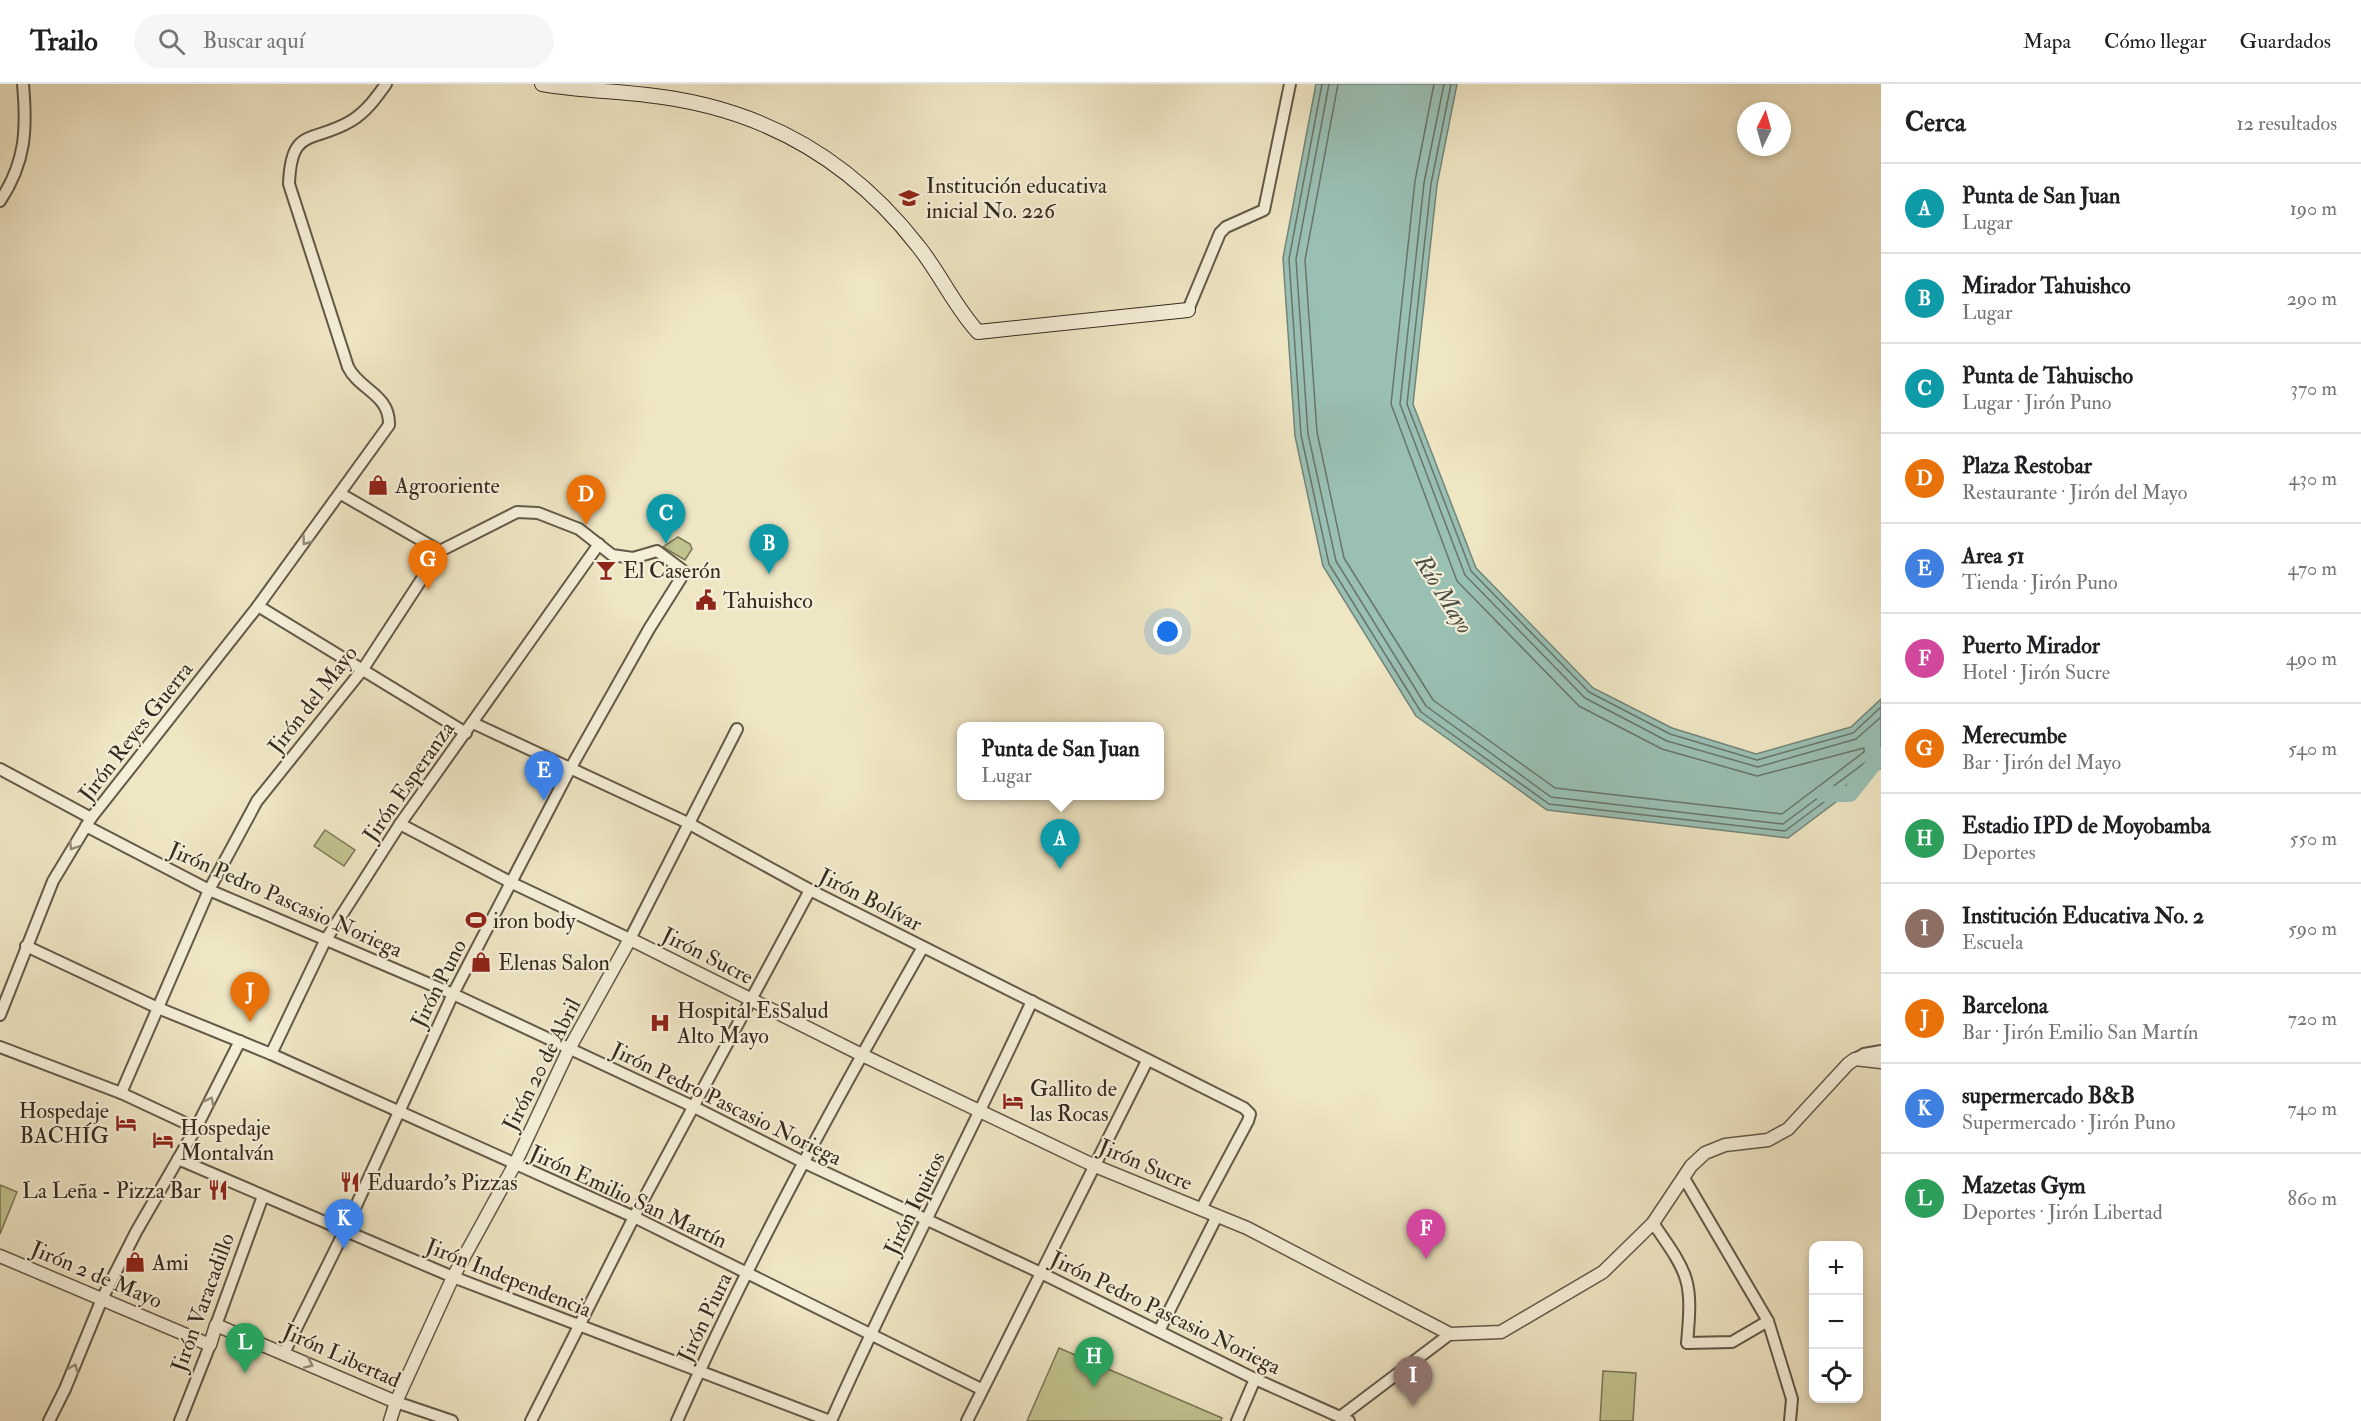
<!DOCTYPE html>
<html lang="es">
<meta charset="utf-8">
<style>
:root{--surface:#fff;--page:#f6f6f6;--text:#202124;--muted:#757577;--line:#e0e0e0;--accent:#8f2418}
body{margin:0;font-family:"IM FELL Double Pica",serif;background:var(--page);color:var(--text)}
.controls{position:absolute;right:18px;bottom:18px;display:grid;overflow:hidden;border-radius:12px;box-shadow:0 3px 9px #0003}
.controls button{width:54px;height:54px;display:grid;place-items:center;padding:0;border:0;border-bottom:2px solid var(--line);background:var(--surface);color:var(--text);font:30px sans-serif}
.compass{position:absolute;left:1737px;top:18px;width:54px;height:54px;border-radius:50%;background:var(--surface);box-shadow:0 3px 9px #0003;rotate:5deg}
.you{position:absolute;left:1168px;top:548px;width:21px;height:21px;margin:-15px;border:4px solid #fff;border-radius:50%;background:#1a73e8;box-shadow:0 0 0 9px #1a73e833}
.badge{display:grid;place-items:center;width:39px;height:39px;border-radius:50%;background:var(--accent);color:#fff;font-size:20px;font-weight:700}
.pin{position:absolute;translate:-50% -50px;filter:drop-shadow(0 2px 3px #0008)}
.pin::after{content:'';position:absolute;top:32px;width:21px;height:18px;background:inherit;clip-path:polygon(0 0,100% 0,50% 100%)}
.popup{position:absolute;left:957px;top:638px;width:207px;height:78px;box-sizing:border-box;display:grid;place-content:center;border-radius:12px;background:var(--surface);filter:drop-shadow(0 2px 4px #0005);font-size:20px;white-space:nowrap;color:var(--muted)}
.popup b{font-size:22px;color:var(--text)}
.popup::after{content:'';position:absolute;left:50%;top:100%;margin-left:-12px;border:12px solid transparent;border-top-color:var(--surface)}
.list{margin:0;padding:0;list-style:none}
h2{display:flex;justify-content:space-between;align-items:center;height:78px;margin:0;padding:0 24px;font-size:26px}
h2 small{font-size:20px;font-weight:400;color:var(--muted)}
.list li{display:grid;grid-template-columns:39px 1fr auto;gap:18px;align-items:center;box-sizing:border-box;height:90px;padding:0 24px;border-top:2px solid var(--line)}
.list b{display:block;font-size:22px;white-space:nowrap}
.list p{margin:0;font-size:20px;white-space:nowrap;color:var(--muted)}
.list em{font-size:20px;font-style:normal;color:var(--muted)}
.icon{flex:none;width:33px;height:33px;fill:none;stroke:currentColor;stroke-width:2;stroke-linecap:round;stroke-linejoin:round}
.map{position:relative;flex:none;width:1881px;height:1337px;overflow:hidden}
header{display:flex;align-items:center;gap:36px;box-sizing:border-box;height:84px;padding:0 30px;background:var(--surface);border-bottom:2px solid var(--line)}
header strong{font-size:28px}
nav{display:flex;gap:33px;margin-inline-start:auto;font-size:21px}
.search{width:420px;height:54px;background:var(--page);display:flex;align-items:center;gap:15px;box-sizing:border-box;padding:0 21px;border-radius:33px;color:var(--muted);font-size:22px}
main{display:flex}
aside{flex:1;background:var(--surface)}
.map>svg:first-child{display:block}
.green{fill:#c1c38f;stroke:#7b7657;stroke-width:1.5}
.water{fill:#9ac0b4;stroke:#728478;stroke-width:1.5}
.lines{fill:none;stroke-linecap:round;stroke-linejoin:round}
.shore{stroke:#68756a;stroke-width:1.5}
.river{stroke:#9ac0b4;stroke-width:16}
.minor-casing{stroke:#645948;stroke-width:14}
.tertiary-casing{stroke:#645948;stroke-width:15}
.secondary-casing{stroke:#352a1f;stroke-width:16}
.minor{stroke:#f5efd9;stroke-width:10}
.tertiary{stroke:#f5efd9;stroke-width:12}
.secondary{stroke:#f5efd9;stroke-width:14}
.oneway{stroke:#958c7c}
.labels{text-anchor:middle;stroke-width:4.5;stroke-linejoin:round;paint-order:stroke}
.poi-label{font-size:22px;fill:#352a1f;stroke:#f5efd9;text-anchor:start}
.street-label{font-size:22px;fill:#352a1f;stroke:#f5efd9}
.water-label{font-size:24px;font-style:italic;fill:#4e5044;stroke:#f5efd9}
</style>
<header>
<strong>Trailo</strong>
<div class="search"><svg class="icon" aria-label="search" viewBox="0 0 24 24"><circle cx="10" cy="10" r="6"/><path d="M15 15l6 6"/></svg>Buscar aquí</div>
<nav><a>Mapa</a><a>Cómo llegar</a><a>Guardados</a></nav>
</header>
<main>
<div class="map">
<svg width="1881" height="1337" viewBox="0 0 1881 1337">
<rect width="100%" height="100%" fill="#efe6c4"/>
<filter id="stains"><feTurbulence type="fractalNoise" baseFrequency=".00333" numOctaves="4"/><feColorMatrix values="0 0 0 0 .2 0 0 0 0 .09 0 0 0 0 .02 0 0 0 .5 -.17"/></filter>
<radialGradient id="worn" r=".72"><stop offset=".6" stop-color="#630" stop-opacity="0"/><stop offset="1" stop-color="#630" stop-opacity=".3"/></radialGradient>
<g class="green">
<path d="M 678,453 L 690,460 L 692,465 L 685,476 L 663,463 Z"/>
<path d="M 325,746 L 355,766 L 344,782 L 314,762 Z"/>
<path d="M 0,1101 L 17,1108 L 0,1150 Z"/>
<path d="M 1059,1264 L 1222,1334 L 1221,1337 L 1027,1337 Z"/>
<path d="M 1603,1287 L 1636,1289 L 1633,1337 L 1600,1337 Z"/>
</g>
<path class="water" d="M 1316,0 L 1457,0 L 1437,101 L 1413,320 L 1476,484 L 1593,604 L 1672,644 L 1756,670 L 1851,643 L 1881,615 L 1881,684 L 1788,754 L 1547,726 L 1416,632 L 1323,482 L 1295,352 L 1283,174 Z"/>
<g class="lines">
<g class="shore">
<path d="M 1322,0 L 1289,175 L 1301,351 L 1329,480 L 1421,628 L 1549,720 L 1785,747 L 1875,680 L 1881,679"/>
<path d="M 1329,0 L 1296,175 L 1308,350 L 1336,477 L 1426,622 L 1551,713 L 1783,740 L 1871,674 L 1881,672"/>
<path d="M 1338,0 L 1305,176 L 1317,348 L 1344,474 L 1433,616 L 1555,704 L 1782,730 L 1864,668 L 1864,664 L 1757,692 L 1662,665 L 1579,622 L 1457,497 L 1391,320 L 1415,97 L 1434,0"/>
<path d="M 1444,0 L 1424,99 L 1400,320 L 1465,491 L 1585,614 L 1667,657 L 1758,683 L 1856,655 L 1881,633"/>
<path d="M 1451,0 L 1431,100 L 1407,320 L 1471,487 L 1589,608 L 1670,650 L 1757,676 L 1853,649 L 1881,623"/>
</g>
<path class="river" d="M 1823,710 L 1850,710 L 1881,671"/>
<g class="minor-casing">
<g id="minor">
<path d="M 0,117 C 26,78 27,45 23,0"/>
<path d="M 1188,226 L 1220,149 L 1226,143 L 1264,126 L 1290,0"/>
<path d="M 341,410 L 440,467"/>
<path d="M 258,522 L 466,649"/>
<path d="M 473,639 L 688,739 L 810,806 L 1244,1024 L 1250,1030 L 1248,1037 L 1201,1125"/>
<path d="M 0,685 L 91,734"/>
<path d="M 400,740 L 512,799 L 630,855 L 737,645"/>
<path d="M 86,742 L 209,806 L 453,910 L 692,1022 L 803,1078 L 1041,1189 L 1255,1295 L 1349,1337"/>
<path d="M 26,862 L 158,924 L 271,970 L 634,1133 L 981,1305"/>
<path d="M 0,931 L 53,797 L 91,734 L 258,522 L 389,341 C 390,310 359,306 348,283 L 289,100 C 291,42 312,60 351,37 C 366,28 376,14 386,0"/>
<path d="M 0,963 L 121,1009 L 196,1044"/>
<path d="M 271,970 L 325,857 L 400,740 L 599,460"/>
<path d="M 1855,975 L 1864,970 L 1881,967"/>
<path d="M 121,1009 L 209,806 L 257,717 L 363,585 L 440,467 L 517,428 L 538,429 L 579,445 L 612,471 L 633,474 L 657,467 L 685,488"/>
<path d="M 178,1075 L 453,1193 L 830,1337"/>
<path d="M 1684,1094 L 1768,1237 L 1792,1315 L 1790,1337"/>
<path d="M 1653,1139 C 1689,1191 1693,1195 1687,1259 L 1732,1258 L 1768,1237"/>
<path d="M 216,1241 L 263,1112"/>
<path d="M 1159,1247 L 1217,1132"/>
<path d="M 284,1269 L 344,1148 L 453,910 L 570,685 L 649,545 L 681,494"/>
<path d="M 396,1318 L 452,1337"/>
<path d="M 1340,1333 L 1450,1250"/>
<path d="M 49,1337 L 65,1305 L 102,1215 L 136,1148 L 196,1044 L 240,957"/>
<path d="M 180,1337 L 210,1261"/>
<path d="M 531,1337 L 634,1133 L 810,806"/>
<path d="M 677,1337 C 749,1174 835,1017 923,863"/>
<path d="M 831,1337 C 894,1195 967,1058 1032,917"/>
<path d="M 967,1337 L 1147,977"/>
<path d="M 1237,1337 L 1255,1295"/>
</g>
</g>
<g class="tertiary-casing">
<g id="tertiary">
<path d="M 0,1172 L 210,1261 L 216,1241 L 396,1318"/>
<path d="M 390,1337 L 396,1318 L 453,1193 L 515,1080 L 569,965 L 630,855 L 862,971 L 1095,1082 L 1247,1144 L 1450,1250 L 1501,1248 L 1603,1188 L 1653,1139 L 1691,1082 L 1705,1069 L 1725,1061 L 1768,1056 L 1788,1045 L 1848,980 L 1855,975 L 1881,978"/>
</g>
</g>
<g class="secondary-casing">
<path id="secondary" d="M 542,0 C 577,6 612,7 647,11 C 759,23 849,73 918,162 C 940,189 954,222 978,248 L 1188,226"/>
</g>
<use href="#minor" class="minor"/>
<use href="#tertiary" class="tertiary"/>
<use href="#secondary" class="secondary"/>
</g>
<defs><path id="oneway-chevron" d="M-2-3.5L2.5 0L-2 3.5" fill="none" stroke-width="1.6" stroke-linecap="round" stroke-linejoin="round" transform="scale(1.5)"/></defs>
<g class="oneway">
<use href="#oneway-chevron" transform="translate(306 457) rotate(127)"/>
<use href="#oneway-chevron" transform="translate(73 762) rotate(123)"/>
<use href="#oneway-chevron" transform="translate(210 1017) rotate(-63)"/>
<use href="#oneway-chevron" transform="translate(309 1280) rotate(24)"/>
<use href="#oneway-chevron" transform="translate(74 1284) rotate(-68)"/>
</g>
<defs>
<g id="school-bare" transform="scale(1.62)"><path d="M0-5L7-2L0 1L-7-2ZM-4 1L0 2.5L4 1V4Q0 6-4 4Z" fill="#8f2418" stroke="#f5efd9" stroke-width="2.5" paint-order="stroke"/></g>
<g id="shop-bare" transform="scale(1.62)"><path d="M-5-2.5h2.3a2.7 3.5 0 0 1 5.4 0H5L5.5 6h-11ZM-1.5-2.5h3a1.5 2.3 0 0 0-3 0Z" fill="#8f2418" stroke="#f5efd9" stroke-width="2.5" paint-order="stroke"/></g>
<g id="bar-bare" transform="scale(1.62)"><path d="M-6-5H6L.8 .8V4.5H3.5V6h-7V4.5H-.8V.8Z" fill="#8f2418" stroke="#f5efd9" stroke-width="2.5" paint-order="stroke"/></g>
<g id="civic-bare" transform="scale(1.62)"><path d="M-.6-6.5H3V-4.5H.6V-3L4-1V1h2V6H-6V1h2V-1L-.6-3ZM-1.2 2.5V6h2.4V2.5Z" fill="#8f2418" stroke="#f5efd9" stroke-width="2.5" paint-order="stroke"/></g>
<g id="stadium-bare" transform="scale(1.62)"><path d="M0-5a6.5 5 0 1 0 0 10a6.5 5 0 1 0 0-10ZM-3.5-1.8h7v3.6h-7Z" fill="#8f2418" stroke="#f5efd9" stroke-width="2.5" paint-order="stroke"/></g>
<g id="hospital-bare" transform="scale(1.62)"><path d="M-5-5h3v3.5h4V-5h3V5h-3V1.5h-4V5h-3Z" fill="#8f2418" stroke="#f5efd9" stroke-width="2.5" paint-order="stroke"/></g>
<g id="hotel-bare" transform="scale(1.62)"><path d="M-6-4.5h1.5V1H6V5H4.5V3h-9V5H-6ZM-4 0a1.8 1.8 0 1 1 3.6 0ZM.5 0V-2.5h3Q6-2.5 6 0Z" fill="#8f2418" stroke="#f5efd9" stroke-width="2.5" paint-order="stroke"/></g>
<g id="restaurant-bare" transform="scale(1.62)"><path d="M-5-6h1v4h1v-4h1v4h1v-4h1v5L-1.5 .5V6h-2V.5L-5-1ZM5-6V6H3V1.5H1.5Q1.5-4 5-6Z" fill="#8f2418" stroke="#f5efd9" stroke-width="2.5" paint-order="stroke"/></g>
</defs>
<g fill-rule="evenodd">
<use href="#school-bare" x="909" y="114"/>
<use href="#shop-bare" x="378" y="401"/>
<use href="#bar-bare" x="606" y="486"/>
<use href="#civic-bare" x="706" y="516"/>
<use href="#stadium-bare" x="476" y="836"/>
<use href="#shop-bare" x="481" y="878"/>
<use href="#hospital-bare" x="660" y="939"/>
<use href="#hotel-bare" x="1013" y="1017"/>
<use href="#hotel-bare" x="126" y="1039"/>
<use href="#hotel-bare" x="163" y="1056"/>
<use href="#restaurant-bare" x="350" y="1098"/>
<use href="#restaurant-bare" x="218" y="1106"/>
<use href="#shop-bare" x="135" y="1178"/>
</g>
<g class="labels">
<g class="poi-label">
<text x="926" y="109">Institución educativa<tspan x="926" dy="25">inicial No. 226</tspan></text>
<text x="395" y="409">Agrooriente</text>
<text x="623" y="494">El Caserón</text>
<text x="723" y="524">Tahuishco</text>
<text x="493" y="844">iron body</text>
<text x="498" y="886">Elenas Salon</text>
<text x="677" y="934">Hospital EsSalud<tspan x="677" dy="25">Alto Mayo</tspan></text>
<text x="1030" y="1012">Gallito de<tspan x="1030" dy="25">las Rocas</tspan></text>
<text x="109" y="1034" text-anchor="end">Hospedaje<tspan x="109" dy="25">BACHÍG</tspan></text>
<text x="180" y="1051">Hospedaje<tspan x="180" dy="25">Montalván</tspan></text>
<text x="367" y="1106">Eduardo's Pizzas</text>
<text x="201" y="1114" text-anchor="end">La Leña - Pizza Bar</text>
<text x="152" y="1186">Ami</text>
</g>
<g class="street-label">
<text transform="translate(312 615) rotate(-52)" y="8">Jirón del Mayo</text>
<text transform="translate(135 647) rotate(-52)" y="8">Jirón Reyes Guerra</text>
<text transform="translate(408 697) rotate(-55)" y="8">Jirón Esperanza</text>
<text transform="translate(286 815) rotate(24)" y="8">Jirón Pedro Pascasio Noriega</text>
<text transform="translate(871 815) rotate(27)" y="8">Jirón Bolívar</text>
<text transform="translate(708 871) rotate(27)" y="8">Jirón Sucre</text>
<text transform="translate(438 899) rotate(-63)" y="8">Jirón Puno</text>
<text transform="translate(541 980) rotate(-63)" y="8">Jirón 20 de Abril</text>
<text transform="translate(727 1019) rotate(26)" y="8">Jirón Pedro Pascasio Noriega</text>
<text transform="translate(1146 1080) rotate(23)" y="8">Jirón Sucre</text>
<text transform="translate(629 1112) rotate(25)" y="8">Jirón Emilio San Martín</text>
<text transform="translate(914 1119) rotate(-64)" y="8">Jirón Iquitos</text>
<text transform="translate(97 1190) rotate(23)" y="8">Jirón 2 de Mayo</text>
<text transform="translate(509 1193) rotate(22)" y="8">Jirón Independencia</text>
<text transform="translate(202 1218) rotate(-70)" y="8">Jirón Varacadillo</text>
<text transform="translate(1166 1228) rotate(26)" y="8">Jirón Pedro Pascasio Noriega</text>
<text transform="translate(704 1233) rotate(-64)" y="8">Jirón Piura</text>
<text transform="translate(342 1271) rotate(24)" y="8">Jirón Libertad</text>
</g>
<g class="water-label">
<text transform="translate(1444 510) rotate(58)" y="8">Río Mayo</text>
</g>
</g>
<rect width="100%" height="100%" filter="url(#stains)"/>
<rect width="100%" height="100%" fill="url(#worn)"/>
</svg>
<div class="controls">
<button>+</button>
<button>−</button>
<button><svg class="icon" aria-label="locate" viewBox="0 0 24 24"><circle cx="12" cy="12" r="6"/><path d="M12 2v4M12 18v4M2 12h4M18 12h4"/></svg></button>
</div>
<svg class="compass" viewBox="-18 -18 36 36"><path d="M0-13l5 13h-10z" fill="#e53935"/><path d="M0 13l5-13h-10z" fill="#757577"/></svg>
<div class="you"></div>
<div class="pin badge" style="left:1060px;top:785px;background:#0f9aa8">A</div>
<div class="popup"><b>Punta de San Juan</b>Lugar</div>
<div class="pin badge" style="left:769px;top:490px;background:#0f9aa8">B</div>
<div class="pin badge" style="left:666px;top:460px;background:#0f9aa8">C</div>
<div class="pin badge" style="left:586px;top:441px;background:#e8710a">D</div>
<div class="pin badge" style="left:544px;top:717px;background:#3f7fe0">E</div>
<div class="pin badge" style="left:1426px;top:1175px;background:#d1479c">F</div>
<div class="pin badge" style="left:428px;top:506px;background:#e8710a">G</div>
<div class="pin badge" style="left:1094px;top:1303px;background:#2e9e5b">H</div>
<div class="pin badge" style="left:1413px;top:1322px;background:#8d6e63">I</div>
<div class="pin badge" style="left:250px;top:938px;background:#e8710a">J</div>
<div class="pin badge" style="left:344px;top:1165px;background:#3f7fe0">K</div>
<div class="pin badge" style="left:245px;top:1289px;background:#2e9e5b">L</div>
</div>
<aside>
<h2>Cerca<small>12 resultados</small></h2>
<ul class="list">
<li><span class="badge" style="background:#0f9aa8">A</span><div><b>Punta de San Juan</b><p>Lugar</p></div><em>190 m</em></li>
<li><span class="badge" style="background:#0f9aa8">B</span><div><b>Mirador Tahuishco</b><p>Lugar</p></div><em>290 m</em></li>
<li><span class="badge" style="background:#0f9aa8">C</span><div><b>Punta de Tahuischo</b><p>Lugar · Jirón Puno</p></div><em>370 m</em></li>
<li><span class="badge" style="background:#e8710a">D</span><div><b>Plaza Restobar</b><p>Restaurante · Jirón del Mayo</p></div><em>430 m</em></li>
<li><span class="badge" style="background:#3f7fe0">E</span><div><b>Area 51</b><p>Tienda · Jirón Puno</p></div><em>470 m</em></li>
<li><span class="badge" style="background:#d1479c">F</span><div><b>Puerto Mirador</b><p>Hotel · Jirón Sucre</p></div><em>490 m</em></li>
<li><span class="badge" style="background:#e8710a">G</span><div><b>Merecumbe</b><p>Bar · Jirón del Mayo</p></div><em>540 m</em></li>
<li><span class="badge" style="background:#2e9e5b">H</span><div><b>Estadio IPD de Moyobamba</b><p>Deportes</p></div><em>550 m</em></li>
<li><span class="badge" style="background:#8d6e63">I</span><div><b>Institución Educativa No. 2</b><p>Escuela</p></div><em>590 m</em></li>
<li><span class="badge" style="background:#e8710a">J</span><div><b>Barcelona</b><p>Bar · Jirón Emilio San Martín</p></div><em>720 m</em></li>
<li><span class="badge" style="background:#3f7fe0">K</span><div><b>supermercado B&amp;B</b><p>Supermercado · Jirón Puno</p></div><em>740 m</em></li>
<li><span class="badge" style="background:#2e9e5b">L</span><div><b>Mazetas Gym</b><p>Deportes · Jirón Libertad</p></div><em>860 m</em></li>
</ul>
</aside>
</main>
